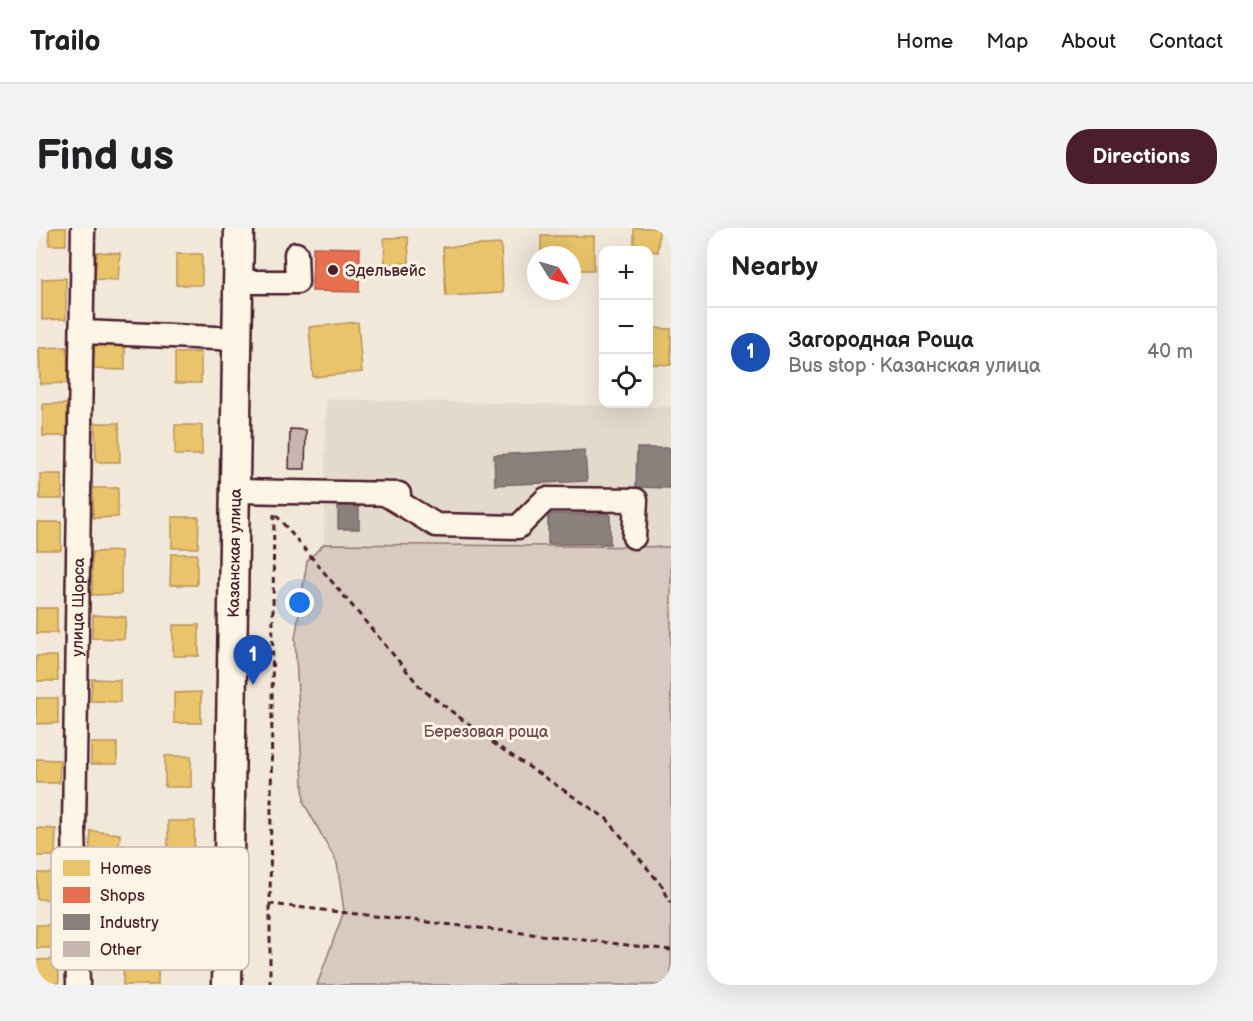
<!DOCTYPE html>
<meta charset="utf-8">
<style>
:root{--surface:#fff;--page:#f2f2f2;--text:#202124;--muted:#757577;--line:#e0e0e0;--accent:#4a1f2b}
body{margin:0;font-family:"Balsamiq Sans",sans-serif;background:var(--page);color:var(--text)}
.controls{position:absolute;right:18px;top:18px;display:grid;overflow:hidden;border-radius:12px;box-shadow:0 6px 24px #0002}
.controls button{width:54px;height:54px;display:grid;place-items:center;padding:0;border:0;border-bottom:2px solid var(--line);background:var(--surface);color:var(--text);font:30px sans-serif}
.compass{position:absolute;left:491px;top:18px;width:54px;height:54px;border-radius:50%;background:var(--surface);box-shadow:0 6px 24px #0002;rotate:127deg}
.you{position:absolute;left:264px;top:375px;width:21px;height:21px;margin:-15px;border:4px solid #fff;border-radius:50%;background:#1a73e8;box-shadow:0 0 0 9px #1a73e833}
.badge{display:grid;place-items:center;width:39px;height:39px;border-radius:50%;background:var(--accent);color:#fff;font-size:20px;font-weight:700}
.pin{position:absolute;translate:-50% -50px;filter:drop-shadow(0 2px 3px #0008)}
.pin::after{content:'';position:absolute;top:32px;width:21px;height:18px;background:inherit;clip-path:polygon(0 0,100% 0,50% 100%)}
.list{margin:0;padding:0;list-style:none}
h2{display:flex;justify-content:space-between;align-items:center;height:78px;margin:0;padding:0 24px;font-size:26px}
h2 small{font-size:20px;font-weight:400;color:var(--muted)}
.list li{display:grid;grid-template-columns:39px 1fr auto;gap:18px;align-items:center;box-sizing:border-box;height:90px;padding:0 24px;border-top:2px solid var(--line)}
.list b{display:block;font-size:22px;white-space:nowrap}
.list p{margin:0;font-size:20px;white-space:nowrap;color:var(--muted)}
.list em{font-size:20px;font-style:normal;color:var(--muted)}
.icon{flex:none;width:33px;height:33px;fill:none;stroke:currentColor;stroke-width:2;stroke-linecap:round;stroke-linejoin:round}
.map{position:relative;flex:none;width:635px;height:757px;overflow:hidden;border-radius:24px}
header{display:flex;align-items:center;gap:36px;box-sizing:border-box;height:84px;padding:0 30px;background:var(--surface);border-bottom:2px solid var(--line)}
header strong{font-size:28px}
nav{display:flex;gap:33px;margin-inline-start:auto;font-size:21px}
.intro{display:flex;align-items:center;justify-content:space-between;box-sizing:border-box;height:144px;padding:0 36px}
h1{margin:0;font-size:42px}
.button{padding:15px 27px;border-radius:24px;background:var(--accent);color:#fff;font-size:21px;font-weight:700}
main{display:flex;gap:36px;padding:0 36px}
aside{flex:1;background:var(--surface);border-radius:24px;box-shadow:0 6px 24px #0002}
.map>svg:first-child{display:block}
.built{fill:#e4d9cd}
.green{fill:#d8cac0;stroke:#917476;stroke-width:1.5}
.homes{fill:#e9c46a;stroke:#b99257;stroke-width:1.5}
.shops{fill:#e76f51;stroke:#b85746;stroke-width:1.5}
.industry{fill:#8a817c;stroke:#776464;stroke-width:1.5}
.building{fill:#c7b6af;stroke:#4a1f2b;stroke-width:1.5}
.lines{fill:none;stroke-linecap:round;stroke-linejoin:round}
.minor-casing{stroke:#4a1f2b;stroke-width:27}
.major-casing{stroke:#4a1f2b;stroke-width:33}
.path{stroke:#4a1f2b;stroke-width:3;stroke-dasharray:6 4.5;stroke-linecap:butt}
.minor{stroke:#fcf5e5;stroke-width:22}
.major{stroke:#fcf5e5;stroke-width:28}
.poi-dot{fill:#4a1f2b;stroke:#fcf5e5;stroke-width:2}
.labels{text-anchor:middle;stroke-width:6;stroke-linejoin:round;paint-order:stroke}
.poi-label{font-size:16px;fill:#4a1f2b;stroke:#fcf5e5;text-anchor:start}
.street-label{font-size:16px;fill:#4a1f2b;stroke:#fcf5e5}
.park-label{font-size:16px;fill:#6e4a50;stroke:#fcf5e5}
.key{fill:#fcf5e5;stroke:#c7b5ad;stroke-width:1.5}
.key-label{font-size:16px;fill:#4a1f2b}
</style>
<header>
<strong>Trailo</strong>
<nav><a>Home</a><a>Map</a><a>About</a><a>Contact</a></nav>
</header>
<div class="intro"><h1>Find us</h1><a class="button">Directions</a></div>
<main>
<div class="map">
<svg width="635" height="757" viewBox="0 0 635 757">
<rect width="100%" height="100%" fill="#f1e8da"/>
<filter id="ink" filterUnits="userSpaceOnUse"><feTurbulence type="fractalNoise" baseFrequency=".0167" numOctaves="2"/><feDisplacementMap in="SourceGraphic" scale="12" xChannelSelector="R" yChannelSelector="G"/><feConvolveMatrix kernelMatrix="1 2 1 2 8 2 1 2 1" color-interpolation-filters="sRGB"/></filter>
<g filter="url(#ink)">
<path class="built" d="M 290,171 L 635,179 L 635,319 L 288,316 Z"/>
<path class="green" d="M 288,316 L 635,319 L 635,757 L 281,757 L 308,683 L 301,635 L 268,575 L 259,411 L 271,333 Z"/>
<g class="homes">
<rect x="13" y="0" width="17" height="17"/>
<path d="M 598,0 L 623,0 L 622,24 L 598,22 Z"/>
<path d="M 505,8 L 558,8 L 558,42 L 536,42 L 536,27 L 505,27 Z"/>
<path d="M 372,9 L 373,35 L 349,36 L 348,10 Z"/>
<path d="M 465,16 L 467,65 L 410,68 L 407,19 Z"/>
<path d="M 61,24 L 84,25 L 82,52 L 59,51 Z"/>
<rect x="140" y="26" width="26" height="31"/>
<path d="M 30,50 L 30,91 L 6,92 L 6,51 Z"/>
<path d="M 322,94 L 326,144 L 277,149 L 273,99 Z"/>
<path d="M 616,100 L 635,101 L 635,137 L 615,136 Z"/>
<path d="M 58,117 L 89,118 L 89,142 L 57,141 Z"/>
<path d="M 31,119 L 32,155 L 4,156 L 3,120 Z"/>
<path d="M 165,124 L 165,155 L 139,155 L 139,125 Z"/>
<rect x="7" y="176" width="24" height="32"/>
<path d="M 59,195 L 83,195 L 84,234 L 60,234 Z"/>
<rect x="139" y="197" width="27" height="30"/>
<rect x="4" y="246" width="22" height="25"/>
<path d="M 57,260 L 82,260 L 82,289 L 57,290 Z"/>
<path d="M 136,289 L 163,289 L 162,320 L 136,320 Z"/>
<rect x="1" y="294" width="24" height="28"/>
<path d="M 85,323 L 85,366 L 56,367 L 56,324 Z"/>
<path d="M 135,326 L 161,326 L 161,357 L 134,357 Z"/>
<rect x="0" y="380" width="21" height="25"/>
<path d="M 57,387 L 90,389 L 88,411 L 56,410 Z"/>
<rect x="137" y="397" width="26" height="31"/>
<path d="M 0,428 L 21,428 L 22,453 L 0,453 Z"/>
<path d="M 56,451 L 84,452 L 84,474 L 55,473 Z"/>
<path d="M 165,464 L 165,495 L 138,495 L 138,465 Z"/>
<path d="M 0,470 L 22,470 L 22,495 L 0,496 Z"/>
<rect x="55" y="515" width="26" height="21"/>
<rect x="129" y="528" width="26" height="31"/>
<path d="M 0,531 L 24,532 L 23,555 L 0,555 Z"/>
<path d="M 132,593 L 159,593 L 158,624 L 132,624 Z"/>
<path d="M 0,600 L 20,601 L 19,628 L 0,628 Z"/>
<path d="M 55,603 L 84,606 L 82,632 L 53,630 Z"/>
<path d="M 1,645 L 23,645 L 22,672 L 1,671 Z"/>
<path d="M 89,663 L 124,664 L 122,757 L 87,757 Z"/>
<rect x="0" y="697" width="22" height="23"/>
<path d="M 22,731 L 23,755 L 1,756 L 0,732 Z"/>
</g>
<path class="shops" d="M 277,19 L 324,20 L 323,64 L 276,63 Z"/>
<g class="industry">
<path d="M 601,220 L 634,220 L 634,260 L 600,259 Z"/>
<path d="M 549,222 L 551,253 L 459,257 L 458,227 Z"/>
<rect x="302" y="273" width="21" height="28"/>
<rect x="512" y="286" width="62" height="30"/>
</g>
<path class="building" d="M 254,201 L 270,202 L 269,241 L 253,241 Z"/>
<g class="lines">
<g class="minor-casing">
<g id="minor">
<path d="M 203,54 L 261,54 L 260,26"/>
<path d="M 47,104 L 202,111"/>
<path d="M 199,263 L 363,266"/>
<path d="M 349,266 L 400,297 L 482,299 L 510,271 L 600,272 L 598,309"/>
<path id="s1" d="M 42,757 L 38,600 L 47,0"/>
</g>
</g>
<g class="major-casing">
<g id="major">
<path id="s2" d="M 191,757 L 203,0"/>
</g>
</g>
<g class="path">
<path d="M 238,286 L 234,676 L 635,722"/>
<path d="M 240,287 L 386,461 L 460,517 L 571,591 L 626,658 L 635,675"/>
<path d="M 234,757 L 234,676"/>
</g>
<use href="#minor" class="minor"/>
<use href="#major" class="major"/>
</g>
</g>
<circle class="poi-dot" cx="297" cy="42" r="6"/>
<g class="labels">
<g class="poi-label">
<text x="309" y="48">Эдельвейс</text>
</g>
<g class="street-label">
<text dy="6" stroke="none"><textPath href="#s2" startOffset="432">Казанская улица</textPath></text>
<text dy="6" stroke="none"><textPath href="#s1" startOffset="378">улица Щорса</textPath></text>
</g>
<g class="park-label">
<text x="450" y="509">Березовая роща</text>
</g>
</g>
<rect x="15" y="619" width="198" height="123" rx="9" class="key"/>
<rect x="27" y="632" width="27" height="16" fill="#e9c46a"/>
<rect x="27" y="659" width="27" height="16" fill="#e76f51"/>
<rect x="27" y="686" width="27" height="16" fill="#8a817c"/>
<rect x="27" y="713" width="27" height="16" fill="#c7b6af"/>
<g class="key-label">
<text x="64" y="646">Homes</text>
<text x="64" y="673">Shops</text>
<text x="64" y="700">Industry</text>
<text x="64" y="727">Other</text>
</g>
</svg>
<div class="controls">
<button>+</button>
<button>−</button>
<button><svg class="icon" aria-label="locate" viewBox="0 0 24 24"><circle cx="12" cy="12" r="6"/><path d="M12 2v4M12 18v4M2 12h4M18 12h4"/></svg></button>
</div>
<svg class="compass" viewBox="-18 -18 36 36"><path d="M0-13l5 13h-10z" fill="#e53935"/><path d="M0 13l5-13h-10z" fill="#757577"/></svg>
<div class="you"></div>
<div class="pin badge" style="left:217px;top:457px;background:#1a4fb4">1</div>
</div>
<aside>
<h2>Nearby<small></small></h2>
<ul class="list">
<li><span class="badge" style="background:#1a4fb4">1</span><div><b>Загородная Роща</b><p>Bus stop · Казанская улица</p></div><em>40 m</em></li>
</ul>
</aside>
</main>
